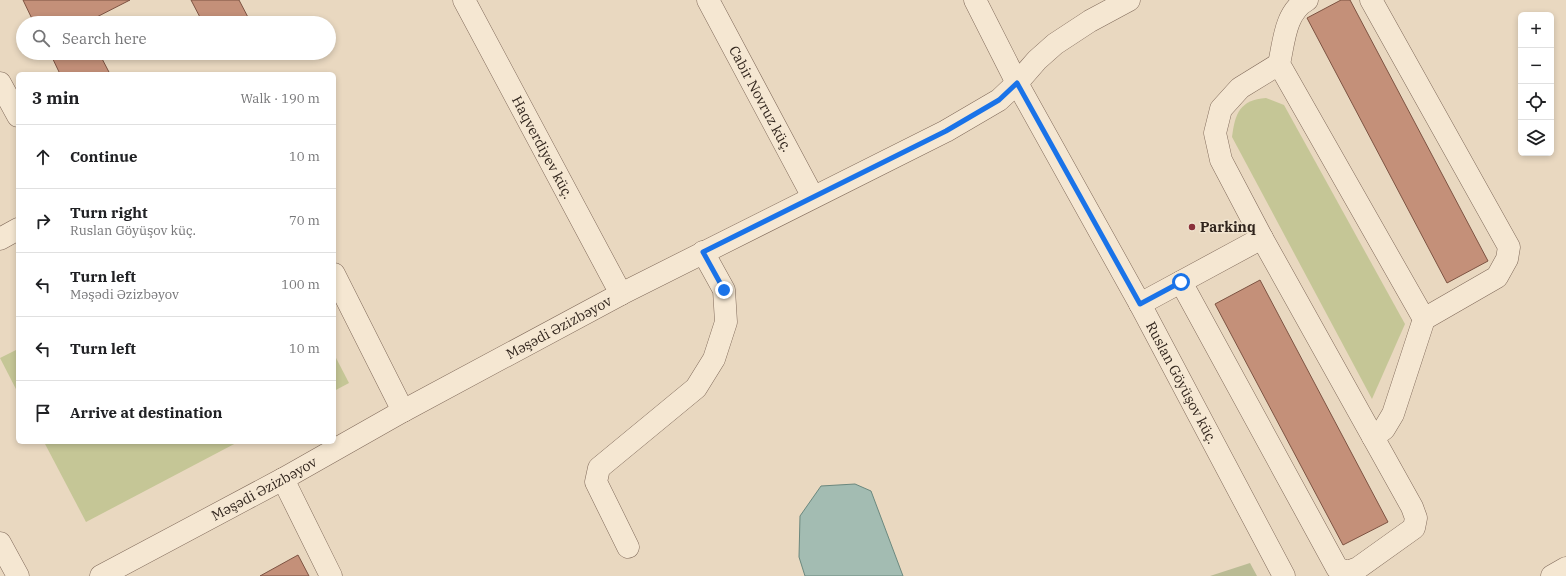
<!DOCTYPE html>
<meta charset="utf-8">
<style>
:root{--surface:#fff;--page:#f6f6f6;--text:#202124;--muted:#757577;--line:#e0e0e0}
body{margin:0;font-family:"IBM Plex Serif",serif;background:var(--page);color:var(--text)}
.controls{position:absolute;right:12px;top:12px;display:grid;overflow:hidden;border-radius:6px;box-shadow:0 2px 6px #0003}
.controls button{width:36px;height:36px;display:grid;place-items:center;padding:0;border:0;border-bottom:1px solid var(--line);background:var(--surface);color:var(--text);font:20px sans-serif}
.stop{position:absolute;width:12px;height:12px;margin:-9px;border:3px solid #1a73e8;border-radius:50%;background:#fff}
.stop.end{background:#1a73e8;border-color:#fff;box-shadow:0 1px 4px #0008}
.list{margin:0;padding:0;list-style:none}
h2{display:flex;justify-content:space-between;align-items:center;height:52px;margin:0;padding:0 16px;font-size:17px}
h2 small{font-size:13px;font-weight:400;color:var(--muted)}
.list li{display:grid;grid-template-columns:26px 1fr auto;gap:12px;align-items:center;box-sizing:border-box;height:64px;padding:0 16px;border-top:1px solid var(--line)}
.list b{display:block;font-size:15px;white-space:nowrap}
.list p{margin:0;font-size:13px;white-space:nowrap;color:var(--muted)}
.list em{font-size:13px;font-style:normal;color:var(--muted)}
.icon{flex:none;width:22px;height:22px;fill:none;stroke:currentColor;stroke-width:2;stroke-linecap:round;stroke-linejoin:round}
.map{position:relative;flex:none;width:1566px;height:576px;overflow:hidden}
.search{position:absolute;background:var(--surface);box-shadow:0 2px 6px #0003;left:16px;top:16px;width:320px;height:44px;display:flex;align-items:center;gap:10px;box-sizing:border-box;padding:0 14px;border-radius:22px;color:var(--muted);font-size:15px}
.panel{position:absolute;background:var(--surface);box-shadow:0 2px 6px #0003;left:16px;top:72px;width:320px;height:372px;border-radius:6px}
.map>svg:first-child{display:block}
.green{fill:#c5c696}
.cemetery{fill:#babb94}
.water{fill:#a3bcb2;stroke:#6b887e}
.building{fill:#c49079;stroke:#7d5342}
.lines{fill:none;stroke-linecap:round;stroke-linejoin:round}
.minor-casing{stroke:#806a5a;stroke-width:23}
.minor{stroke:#f5e7d2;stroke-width:22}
.route{stroke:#1a73e8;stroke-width:5}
.poi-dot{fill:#8a303a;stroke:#f1e4cf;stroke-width:1.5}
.labels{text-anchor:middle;stroke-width:3;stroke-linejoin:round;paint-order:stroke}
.street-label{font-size:14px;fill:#31251d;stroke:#f1e4cf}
.poi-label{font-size:14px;font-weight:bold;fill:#31251d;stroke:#f1e4cf;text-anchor:start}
</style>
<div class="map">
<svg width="1566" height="576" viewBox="0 0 1566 576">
<rect width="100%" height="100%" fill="#e9d8c0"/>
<g class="green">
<path d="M 1266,98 L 1284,105 L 1405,324 L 1372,399 L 1232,137 C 1235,113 1240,100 1266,98 Z"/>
<path d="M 18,349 L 18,393 L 0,358 Z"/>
<path d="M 334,354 L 349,383 L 334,391 Z"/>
<path d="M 44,442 L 238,442 L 86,522 Z"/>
</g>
<path class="cemetery" d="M 1250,563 L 1257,576 L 1210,576 Z"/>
<path class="water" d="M 855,484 L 871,491 L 903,576 L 805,576 L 799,557 L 800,516 L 821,486 Z"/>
<g class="building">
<path d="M 23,0 L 130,0 L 85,23 L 34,23 Z"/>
<path d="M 191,0 L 239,0 L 251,23 L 203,23 Z"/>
<path d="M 1341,0 L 1350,0 L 1488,261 L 1447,283 L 1307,18 Z"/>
<path d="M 50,53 L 99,53 L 110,74 L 60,74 Z"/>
<path d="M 1260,280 L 1388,522 L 1343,545 L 1215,304 Z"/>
<path d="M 298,555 L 309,576 L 260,576 Z"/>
</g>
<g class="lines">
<g class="minor-casing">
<g id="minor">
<path id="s1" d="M 464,0 L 621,294"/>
<path id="s2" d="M 708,0 L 813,197"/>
<path id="s3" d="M 975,0 L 1017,83 L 1140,304 L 1284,576"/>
<path d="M 1307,0 C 1285,12 1284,42 1279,64 L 1424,319"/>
<path d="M 1371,0 L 1509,247 L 1507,259 L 1497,277 L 1424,319 L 1393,414 L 1384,429 L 1373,437"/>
<path d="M 0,83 L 18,116"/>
<path d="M 0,239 L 18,229"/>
<path d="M 334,274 L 403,411"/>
<path d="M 1181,282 L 1337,568 L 1347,572 L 1358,568 L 1414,528 L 1416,518 L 1412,507 L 1262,238 L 1221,160 L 1215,133 L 1221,109 L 1240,88 L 1279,64"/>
<path d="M 1140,304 L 1262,238"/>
<path d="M 283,479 L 331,576"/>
<path d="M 0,543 L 18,576"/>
<path d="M 628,547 L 596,482 L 599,468 L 696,388 L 714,359 L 726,322 L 724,290 L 703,252"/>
<path id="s4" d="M 101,576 L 283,479 L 403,411 L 621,294 L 946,131 L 999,100 L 1017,83 L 1037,60 L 1055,44 L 1090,21 L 1129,0"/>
<path d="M 1552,576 L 1566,568"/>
</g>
</g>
<use href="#minor" class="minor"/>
</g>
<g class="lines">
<path class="route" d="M 724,290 L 703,252 L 946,131 L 999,100 L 1017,83 L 1140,304 L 1181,282"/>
</g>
<circle class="poi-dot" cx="1192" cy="227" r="4"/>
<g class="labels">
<g class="street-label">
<text dy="5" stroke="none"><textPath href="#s2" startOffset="112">Cabir Novruz küç.</textPath></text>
<text dy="5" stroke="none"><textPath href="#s1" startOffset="167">Haqverdiyev küç.</textPath></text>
<text dy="5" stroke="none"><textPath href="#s4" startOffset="521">Məşədi Əzizbəyov</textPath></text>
<text dy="5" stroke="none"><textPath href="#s3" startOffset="435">Ruslan Göyüşov küç.</textPath></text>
<text dy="5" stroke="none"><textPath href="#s4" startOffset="185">Məşədi Əzizbəyov</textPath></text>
</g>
<g class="poi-label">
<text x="1200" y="232">Parkinq</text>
</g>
</g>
</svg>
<div class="controls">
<button>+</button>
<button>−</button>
<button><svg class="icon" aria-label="locate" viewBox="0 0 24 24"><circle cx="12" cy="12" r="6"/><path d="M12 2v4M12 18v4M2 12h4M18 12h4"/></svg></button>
<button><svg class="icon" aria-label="layers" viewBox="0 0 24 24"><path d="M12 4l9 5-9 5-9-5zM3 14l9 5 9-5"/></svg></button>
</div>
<div class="stop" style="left:1181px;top:282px"></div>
<div class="stop end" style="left:724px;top:290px"></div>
<div class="search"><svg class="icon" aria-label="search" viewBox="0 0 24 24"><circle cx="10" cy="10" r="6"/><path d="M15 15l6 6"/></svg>Search here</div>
<section class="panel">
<h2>3 min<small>Walk · 190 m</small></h2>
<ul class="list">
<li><svg class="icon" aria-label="ahead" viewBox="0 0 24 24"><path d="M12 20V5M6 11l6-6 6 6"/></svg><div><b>Continue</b></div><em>10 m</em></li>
<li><svg class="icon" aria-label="right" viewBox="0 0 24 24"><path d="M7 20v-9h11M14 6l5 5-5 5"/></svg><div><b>Turn right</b><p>Ruslan Göyüşov küç.</p></div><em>70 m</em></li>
<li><svg class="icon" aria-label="left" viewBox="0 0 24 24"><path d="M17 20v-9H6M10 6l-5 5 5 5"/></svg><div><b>Turn left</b><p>Məşədi Əzizbəyov</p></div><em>100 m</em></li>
<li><svg class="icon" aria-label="left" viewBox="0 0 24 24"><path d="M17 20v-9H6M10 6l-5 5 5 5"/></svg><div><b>Turn left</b></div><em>10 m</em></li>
<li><svg class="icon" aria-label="arrive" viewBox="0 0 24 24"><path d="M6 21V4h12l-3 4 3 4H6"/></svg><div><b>Arrive at destination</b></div></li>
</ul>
</section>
</div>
